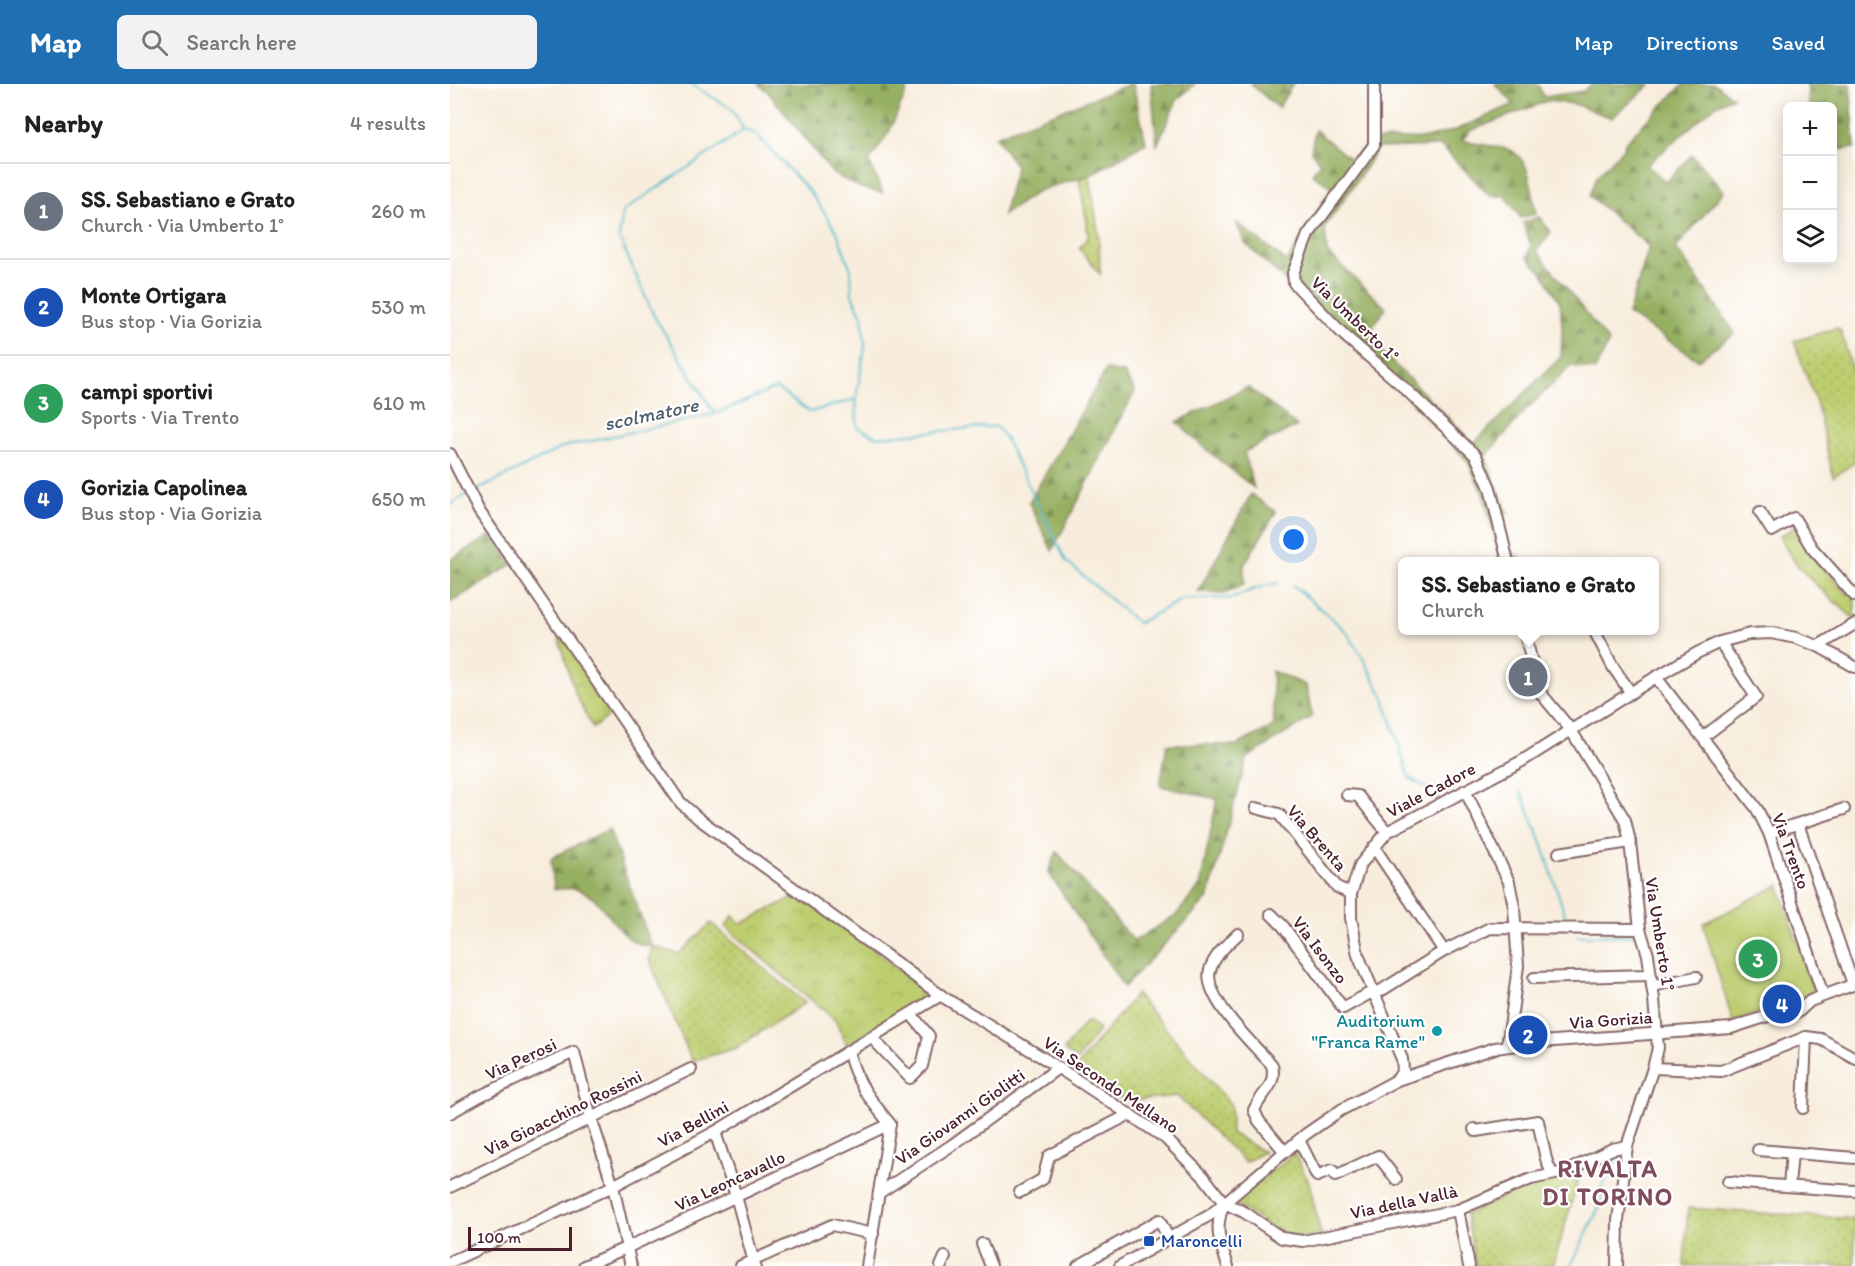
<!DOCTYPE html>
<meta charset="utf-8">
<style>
:root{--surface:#fff;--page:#f2f2f2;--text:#202124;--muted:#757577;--line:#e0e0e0;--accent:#1f6fb2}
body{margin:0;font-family:Itim,sans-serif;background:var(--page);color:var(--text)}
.controls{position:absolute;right:18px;top:18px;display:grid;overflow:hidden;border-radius:9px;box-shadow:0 3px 15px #0003}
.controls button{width:54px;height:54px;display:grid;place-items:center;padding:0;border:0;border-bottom:2px solid var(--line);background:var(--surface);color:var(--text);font:30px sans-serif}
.scale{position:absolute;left:18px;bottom:15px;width:104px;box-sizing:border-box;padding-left:6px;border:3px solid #4a1f2b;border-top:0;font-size:16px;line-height:21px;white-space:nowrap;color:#4a1f2b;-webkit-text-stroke:4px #fff;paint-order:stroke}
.you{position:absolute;left:844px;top:456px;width:21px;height:21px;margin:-15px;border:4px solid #fff;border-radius:50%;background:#1a73e8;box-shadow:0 0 0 9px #1a73e833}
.badge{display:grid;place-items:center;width:39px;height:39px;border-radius:50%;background:var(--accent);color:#fff;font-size:20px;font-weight:700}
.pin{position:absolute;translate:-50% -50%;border:3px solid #fff;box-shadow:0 2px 6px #0006}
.popup{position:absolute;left:948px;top:473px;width:261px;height:78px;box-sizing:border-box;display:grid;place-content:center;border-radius:9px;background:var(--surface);filter:drop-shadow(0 2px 4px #0005);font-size:20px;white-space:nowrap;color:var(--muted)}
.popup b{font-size:22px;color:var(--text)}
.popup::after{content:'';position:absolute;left:50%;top:100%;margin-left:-12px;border:12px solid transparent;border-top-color:var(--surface)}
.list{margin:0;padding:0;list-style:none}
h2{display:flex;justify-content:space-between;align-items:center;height:78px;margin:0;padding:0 24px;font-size:26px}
h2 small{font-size:20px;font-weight:400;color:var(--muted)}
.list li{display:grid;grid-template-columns:39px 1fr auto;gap:18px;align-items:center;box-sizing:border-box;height:96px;padding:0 24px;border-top:2px solid var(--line)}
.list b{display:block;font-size:22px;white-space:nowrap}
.list p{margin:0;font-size:20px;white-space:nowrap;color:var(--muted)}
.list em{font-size:20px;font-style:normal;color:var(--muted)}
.icon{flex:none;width:33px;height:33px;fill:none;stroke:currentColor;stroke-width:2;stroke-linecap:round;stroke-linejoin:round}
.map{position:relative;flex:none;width:1405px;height:1182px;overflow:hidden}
header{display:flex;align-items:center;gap:36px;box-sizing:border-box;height:84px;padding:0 30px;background:var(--accent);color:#fff}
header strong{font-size:28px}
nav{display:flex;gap:33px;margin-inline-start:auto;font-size:21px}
.search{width:420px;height:54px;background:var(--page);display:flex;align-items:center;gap:15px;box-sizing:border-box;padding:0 21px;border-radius:9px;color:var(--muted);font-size:22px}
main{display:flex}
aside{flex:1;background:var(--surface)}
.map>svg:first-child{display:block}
.grass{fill:url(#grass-dots);stroke:#84764e;stroke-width:1.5}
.forest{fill:url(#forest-firs);stroke:#706846;stroke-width:1.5}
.park{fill:url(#park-crowns);stroke:#84764e;stroke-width:1.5}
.garden{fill:#bdcd70;stroke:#84764e;stroke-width:1.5}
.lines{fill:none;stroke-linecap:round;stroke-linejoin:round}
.stream{stroke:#4fbacb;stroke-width:2}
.minor-casing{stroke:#876769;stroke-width:14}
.minor{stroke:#fff;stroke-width:10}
.culture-dot{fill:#0f9aa8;stroke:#fff;stroke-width:2}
.transit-dot{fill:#1a4fb4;stroke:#fff;stroke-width:2}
.labels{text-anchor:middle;stroke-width:4.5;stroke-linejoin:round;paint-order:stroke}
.street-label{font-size:18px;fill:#4a1f2b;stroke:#fff}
.culture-label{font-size:18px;fill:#0d838f;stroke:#fff;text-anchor:end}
.transit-label{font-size:18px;fill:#164399;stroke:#fff;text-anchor:start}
.water-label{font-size:20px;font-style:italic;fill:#4c5d6b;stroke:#fff}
.district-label{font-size:24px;font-weight:bold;letter-spacing:1.5px;fill:#804d5d;stroke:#fff}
</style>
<header>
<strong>Map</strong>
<div class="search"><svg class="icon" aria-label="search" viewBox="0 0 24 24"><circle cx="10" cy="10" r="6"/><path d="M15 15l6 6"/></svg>Search here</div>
<nav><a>Map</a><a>Directions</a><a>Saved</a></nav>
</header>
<main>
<aside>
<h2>Nearby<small>4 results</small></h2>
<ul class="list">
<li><span class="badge" style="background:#6b7280">1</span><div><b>SS. Sebastiano e Grato</b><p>Church · Via Umberto 1°</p></div><em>260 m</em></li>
<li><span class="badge" style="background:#1a4fb4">2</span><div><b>Monte Ortigara</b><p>Bus stop · Via Gorizia</p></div><em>530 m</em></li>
<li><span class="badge" style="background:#2e9e5b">3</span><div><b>campi sportivi</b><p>Sports · Via Trento</p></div><em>610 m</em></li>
<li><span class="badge" style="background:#1a4fb4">4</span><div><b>Gorizia Capolinea</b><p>Bus stop · Via Gorizia</p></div><em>650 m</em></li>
</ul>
</aside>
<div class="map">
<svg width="1405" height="1182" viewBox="0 0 1405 1182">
<defs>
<pattern id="grass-dots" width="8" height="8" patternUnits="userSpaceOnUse" patternTransform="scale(1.5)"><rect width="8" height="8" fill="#bdcd70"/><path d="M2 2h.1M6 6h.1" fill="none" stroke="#a4b061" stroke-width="1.8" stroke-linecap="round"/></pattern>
<pattern id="forest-firs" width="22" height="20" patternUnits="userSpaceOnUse" patternTransform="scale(1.5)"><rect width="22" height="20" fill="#96b062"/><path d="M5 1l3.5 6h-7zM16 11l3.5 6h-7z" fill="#7c8f51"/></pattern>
<pattern id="park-crowns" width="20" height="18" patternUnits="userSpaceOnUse" patternTransform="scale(1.5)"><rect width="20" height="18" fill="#bdcd70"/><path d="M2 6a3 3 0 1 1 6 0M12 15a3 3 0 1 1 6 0" fill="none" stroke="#a4b061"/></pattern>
</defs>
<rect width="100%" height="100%" fill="#fff"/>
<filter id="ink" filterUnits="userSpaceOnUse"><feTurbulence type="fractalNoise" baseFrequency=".0167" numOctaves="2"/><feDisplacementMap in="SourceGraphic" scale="12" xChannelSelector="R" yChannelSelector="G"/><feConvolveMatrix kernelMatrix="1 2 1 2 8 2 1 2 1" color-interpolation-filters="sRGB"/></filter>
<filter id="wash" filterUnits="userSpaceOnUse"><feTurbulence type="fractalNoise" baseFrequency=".008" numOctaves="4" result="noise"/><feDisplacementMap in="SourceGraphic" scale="24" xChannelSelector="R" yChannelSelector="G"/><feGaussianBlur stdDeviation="1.35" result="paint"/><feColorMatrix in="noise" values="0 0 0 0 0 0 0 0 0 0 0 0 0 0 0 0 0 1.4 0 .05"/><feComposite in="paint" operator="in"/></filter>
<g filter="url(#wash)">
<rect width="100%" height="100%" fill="#f8eddc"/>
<g class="grass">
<path d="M 640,91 L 649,154 L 650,190 L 629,164 L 638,154 L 637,138 L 629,95 Z"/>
<path d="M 1386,244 L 1391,247 L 1405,296 L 1405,378 L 1383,393 L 1367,321 L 1344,257 Z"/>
<path d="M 261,839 L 355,919 L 286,964 L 242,977 L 199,875 L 202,862 L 229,870 Z"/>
<path d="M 686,910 L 781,1021 L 781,1049 L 814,1068 L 795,1078 L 727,1012 L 676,1017 L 624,986 Z"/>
<path d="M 844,1069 L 859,1098 L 871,1151 L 851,1154 L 834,1152 L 786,1121 L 789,1114 Z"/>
<path d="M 1131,1086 L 1103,1182 L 1026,1182 L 1016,1130 L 1076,1103 Z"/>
<path d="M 1238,1124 L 1405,1135 L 1405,1182 L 1234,1182 Z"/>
</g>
<g class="forest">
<path d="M 308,0 L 460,0 L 439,48 L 419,78 L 433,109 L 411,104 L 383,90 L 318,8 Z"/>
<path d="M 680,0 L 683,0 L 696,59 L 640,91 L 590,106 L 553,131 L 566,82 L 545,52 Z"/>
<path d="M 701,0 L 745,0 L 727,16 L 707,61 Z"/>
<path d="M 801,0 L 843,0 L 828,24 Z"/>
<path d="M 1045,0 L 1088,0 L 1094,13 L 1133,7 L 1142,0 L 1201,0 L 1162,34 L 1124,20 L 1097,17 L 1020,47 L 1012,56 C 1026,61 1043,61 1057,65 C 1082,73 1082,110 1086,130 L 1071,134 L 1055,112 L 1040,112 L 991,62 L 927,64 L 916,83 L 875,143 L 877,168 L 936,224 L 923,242 L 925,261 L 1024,359 L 1111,273 L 1112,244 L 1110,218 L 1092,188 L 1077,173 L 1081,162 L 1073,139 L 1089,133 L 1101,148 L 1087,167 L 1159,258 L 1145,286 L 1121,282 L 1077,325 L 1035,373 L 1058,429 L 1050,439 L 1061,472 L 1069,471 L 1073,477 L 1051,477 L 1034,413 L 1018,378 L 946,301 L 795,159 L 786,138 L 837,178 L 882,104 L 862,90 L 870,79 L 861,67 L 865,46 L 900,75 L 925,56 L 976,54 L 1006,46 L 1064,20 Z"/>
<path d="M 1234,0 L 1265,0 L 1283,13 L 1266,21 L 1197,81 L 1216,98 L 1242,71 L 1274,107 L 1225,165 L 1231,171 L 1285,249 L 1248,276 L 1178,230 L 1199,163 L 1140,112 L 1147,92 L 1172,66 L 1176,57 Z"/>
<path d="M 1357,0 L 1400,0 L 1405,64 L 1383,66 L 1382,22 L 1359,22 Z"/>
<path d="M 656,286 L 674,289 L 685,307 L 602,467 L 579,418 Z"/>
<path d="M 798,303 L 847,342 L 794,368 L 804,404 L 753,363 L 727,338 Z"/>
<path d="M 801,410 L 826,428 L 794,481 L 794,501 L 774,509 L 748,508 Z"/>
<path d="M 41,451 L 63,480 L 0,519 L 0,476 Z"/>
<path d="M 822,587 L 856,601 L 862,633 L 797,674 L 758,814 L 674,903 L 598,788 L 607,768 L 684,857 L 726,831 L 750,802 L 767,715 L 710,702 L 717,660 L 787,661 L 824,642 Z"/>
<path d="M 159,745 L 197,850 L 202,862 C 167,863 159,815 128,806 C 121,803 111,805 104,805 L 101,774 Z"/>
</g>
<g class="park">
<path d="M 1346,442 L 1360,470 L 1398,510 L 1405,505 L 1405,532 L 1403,534 C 1375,508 1345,488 1330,452 Z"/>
<path d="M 104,538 L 163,628 L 143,644 L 125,609 Z"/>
<path d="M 348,811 L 484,910 L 397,961 L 385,936 L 275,843 L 283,832 L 291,840 Z"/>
<path d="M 637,936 L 649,946 L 627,976 L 614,966 Z"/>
</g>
<path class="garden" d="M 1329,801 L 1364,909 L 1283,938 L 1253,840 Z"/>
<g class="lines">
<g class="stream">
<path d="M 241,0 L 282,25 L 294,46 L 306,50 L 361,109 L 387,148 L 401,186 L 402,211 L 412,232 L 415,262 L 406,315 L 407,343 L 427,353 L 546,342 L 555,354 L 616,477 L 688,539 L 733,515 L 783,514 L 807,504 L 828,499"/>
<path d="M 265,330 L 204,232 L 169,153 L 173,127 L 294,46"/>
<path d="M 24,408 L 113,363 L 265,330 L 326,304 L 360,328 L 406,315"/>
<path d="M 0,420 L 17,411"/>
<path d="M 843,501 L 896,547 L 914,576 L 934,614 L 959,694 L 981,706 L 994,702"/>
<path d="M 1071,708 L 1093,762 L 1115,831"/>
<path d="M 1127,852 L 1185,851"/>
<path d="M 1121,1182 L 1150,1121 L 1152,1102 L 1167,1072"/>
</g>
</g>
</g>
<g filter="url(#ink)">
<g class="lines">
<g class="minor-casing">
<g id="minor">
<path d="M 924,0 L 924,61 L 858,151 L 843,189 L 844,199 L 894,251 L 948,298 L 1026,372 L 1040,404 L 1058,478"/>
<path d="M 0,370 L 29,427 L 230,718 L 249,735 L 493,913 L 595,975 L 715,1054 L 754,1093 L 774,1119 L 794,1128 L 832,1154 L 853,1157 L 1008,1126 L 1081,1095 L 1115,1088 L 1162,1065 L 1177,1062"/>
<path d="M 1310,428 L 1322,447 L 1344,434 L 1362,464 L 1405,512"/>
<path d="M 1074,546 L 1089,607 L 1121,646 L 1175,736 L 1180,758 L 1190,845 L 1198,871 L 1204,915 L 1208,964 L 1203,984 L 1177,1062 L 1168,1137 L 1167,1182"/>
<path d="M 1144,546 L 1163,583 L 1181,609"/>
<path d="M 1368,562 L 1405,540"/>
<path d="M 1206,593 L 1307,725 L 1319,749 L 1373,911"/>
<path d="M 1253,653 L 1306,613 L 1270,558"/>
<path d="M 1015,706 L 1059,798 L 1064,823 L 1068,882 L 1059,951 L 1056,962"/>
<path d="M 897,711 L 908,712 L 937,748"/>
<path d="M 806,724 L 829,730 L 887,803 L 901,810"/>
<path d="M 1348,740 L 1403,900"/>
<path d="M 1319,749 L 1394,725"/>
<path d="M 924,763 L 994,867"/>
<path d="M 1109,769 L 1180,758"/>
<path d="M 821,830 L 833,842 L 893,924 L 922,908"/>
<path d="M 788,850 C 777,861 765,870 760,886 C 752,913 805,962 822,981 C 827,1002 812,1008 804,1026 L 809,1037 L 835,1068"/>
<path d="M 1084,894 L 1200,891"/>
<path d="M 1202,902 L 1246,893"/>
<path d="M 924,911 L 994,867 L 1040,844 L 1190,845"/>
<path d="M 422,954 L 460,994 L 472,982 L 479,952 L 461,930"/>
<path d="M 399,969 C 405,997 422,1018 440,1040 L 417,1182"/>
<path d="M 1203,984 L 1271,987 L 1356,953 L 1371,955 L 1405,974"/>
<path d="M 947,996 L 953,986 L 952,975 L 908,871 L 901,834 L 901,810 L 910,781 L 937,748 L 1072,677 L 1206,593 L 1247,569 L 1270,558 L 1300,550 L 1321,549 L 1346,554 L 1368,562 L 1405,583"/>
<path d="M 1353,1024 L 1356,953"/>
<path d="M 0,1029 L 30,1012 L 124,968 L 141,1034 L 163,1102 L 181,1182"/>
<path d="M 1024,1045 L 1026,1047 L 1088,1037 L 1096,1075 L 1102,1090"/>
<path d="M 265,1048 L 286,1112 L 305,1182"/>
<path d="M 849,1056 L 867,1092 L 882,1086 L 885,1092 L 928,1072 L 946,1095"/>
<path d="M 1308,1066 L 1405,1074"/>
<path d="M 1278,1098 L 1405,1107"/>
<path d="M 1339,1102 L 1342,1069"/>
<path d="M 0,1103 L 241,985"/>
<path d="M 570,1108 L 593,1095 L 599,1072 L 680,1030"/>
<path d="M 429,1109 L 502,1061 L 608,984"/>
<path d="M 773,1122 C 764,1146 770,1158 778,1182"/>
<path d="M 1008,1126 L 1019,1182"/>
<path d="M 532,1160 L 541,1182"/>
<path d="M 0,1178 L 163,1102 L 265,1048 L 491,911"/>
<path d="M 134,1182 L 176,1164 L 440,1040"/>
<path d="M 291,1182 L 382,1141 L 423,1150"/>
<path d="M 491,1182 L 495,1173"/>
<path d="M 628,1182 L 709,1136 L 719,1155"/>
<path d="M 670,1182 L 760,1131 L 856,1050 L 891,1026 L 947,996 L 1045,964 L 1091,958 L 1281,944 L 1324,930 L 1337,930 L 1348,928 L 1360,917 L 1405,900"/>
</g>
</g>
<use href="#minor" class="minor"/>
</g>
</g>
<circle class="culture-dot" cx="987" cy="947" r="6"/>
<rect class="transit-dot" x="693" y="1151" width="12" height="12" rx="3"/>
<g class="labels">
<g class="street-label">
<text transform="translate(905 235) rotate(44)" y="6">Via Umberto 1°</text>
<text transform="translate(981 706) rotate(-28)" y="6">Viale Cadore</text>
<text transform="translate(867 754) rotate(49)" y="6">Via Brenta</text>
<text transform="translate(1341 767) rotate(70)" y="6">Via Trento</text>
<text transform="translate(1210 850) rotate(81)" y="6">Via Umberto 1°</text>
<text transform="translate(870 866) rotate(53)" y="6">Via Isonzo</text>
<text transform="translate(1161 936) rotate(-4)" y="6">Via Gorizia</text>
<text transform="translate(71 975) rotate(-25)" y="6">Via Perosi</text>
<text transform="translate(661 1001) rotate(34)" y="6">Via Secondo Mellano</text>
<text transform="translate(113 1029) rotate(-26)" y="6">Via Gioacchino Rossini</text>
<text transform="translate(510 1033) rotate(-35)" y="6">Via Giovanni Giolitti</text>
<text transform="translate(243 1040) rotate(-29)" y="6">Via Bellini</text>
<text transform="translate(280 1097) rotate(-25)" y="6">Via Leoncavallo</text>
<text transform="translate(954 1118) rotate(-12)" y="6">Via della Vallà</text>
</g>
<g class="culture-label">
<text x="975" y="943">Auditorium<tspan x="975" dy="21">"Franca Rame"</tspan></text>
</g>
<g class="transit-label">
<text x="711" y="1163">Maroncelli</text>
</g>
<g class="water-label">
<text transform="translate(201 330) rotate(-12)" y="7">scolmatore</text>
</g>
<g class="district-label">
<text x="1158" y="1093">RIVALTA<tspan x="1158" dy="28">DI TORINO</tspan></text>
</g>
</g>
</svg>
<div class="controls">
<button>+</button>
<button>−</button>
<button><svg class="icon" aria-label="layers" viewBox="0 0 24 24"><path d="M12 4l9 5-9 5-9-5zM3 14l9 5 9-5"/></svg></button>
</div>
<div class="scale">100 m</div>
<div class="you"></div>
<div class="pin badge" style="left:1078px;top:593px;background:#6b7280">1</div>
<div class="popup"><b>SS. Sebastiano e Grato</b>Church</div>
<div class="pin badge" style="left:1078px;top:951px;background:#1a4fb4">2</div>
<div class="pin badge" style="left:1308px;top:875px;background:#2e9e5b">3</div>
<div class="pin badge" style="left:1332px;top:920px;background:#1a4fb4">4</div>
</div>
</main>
